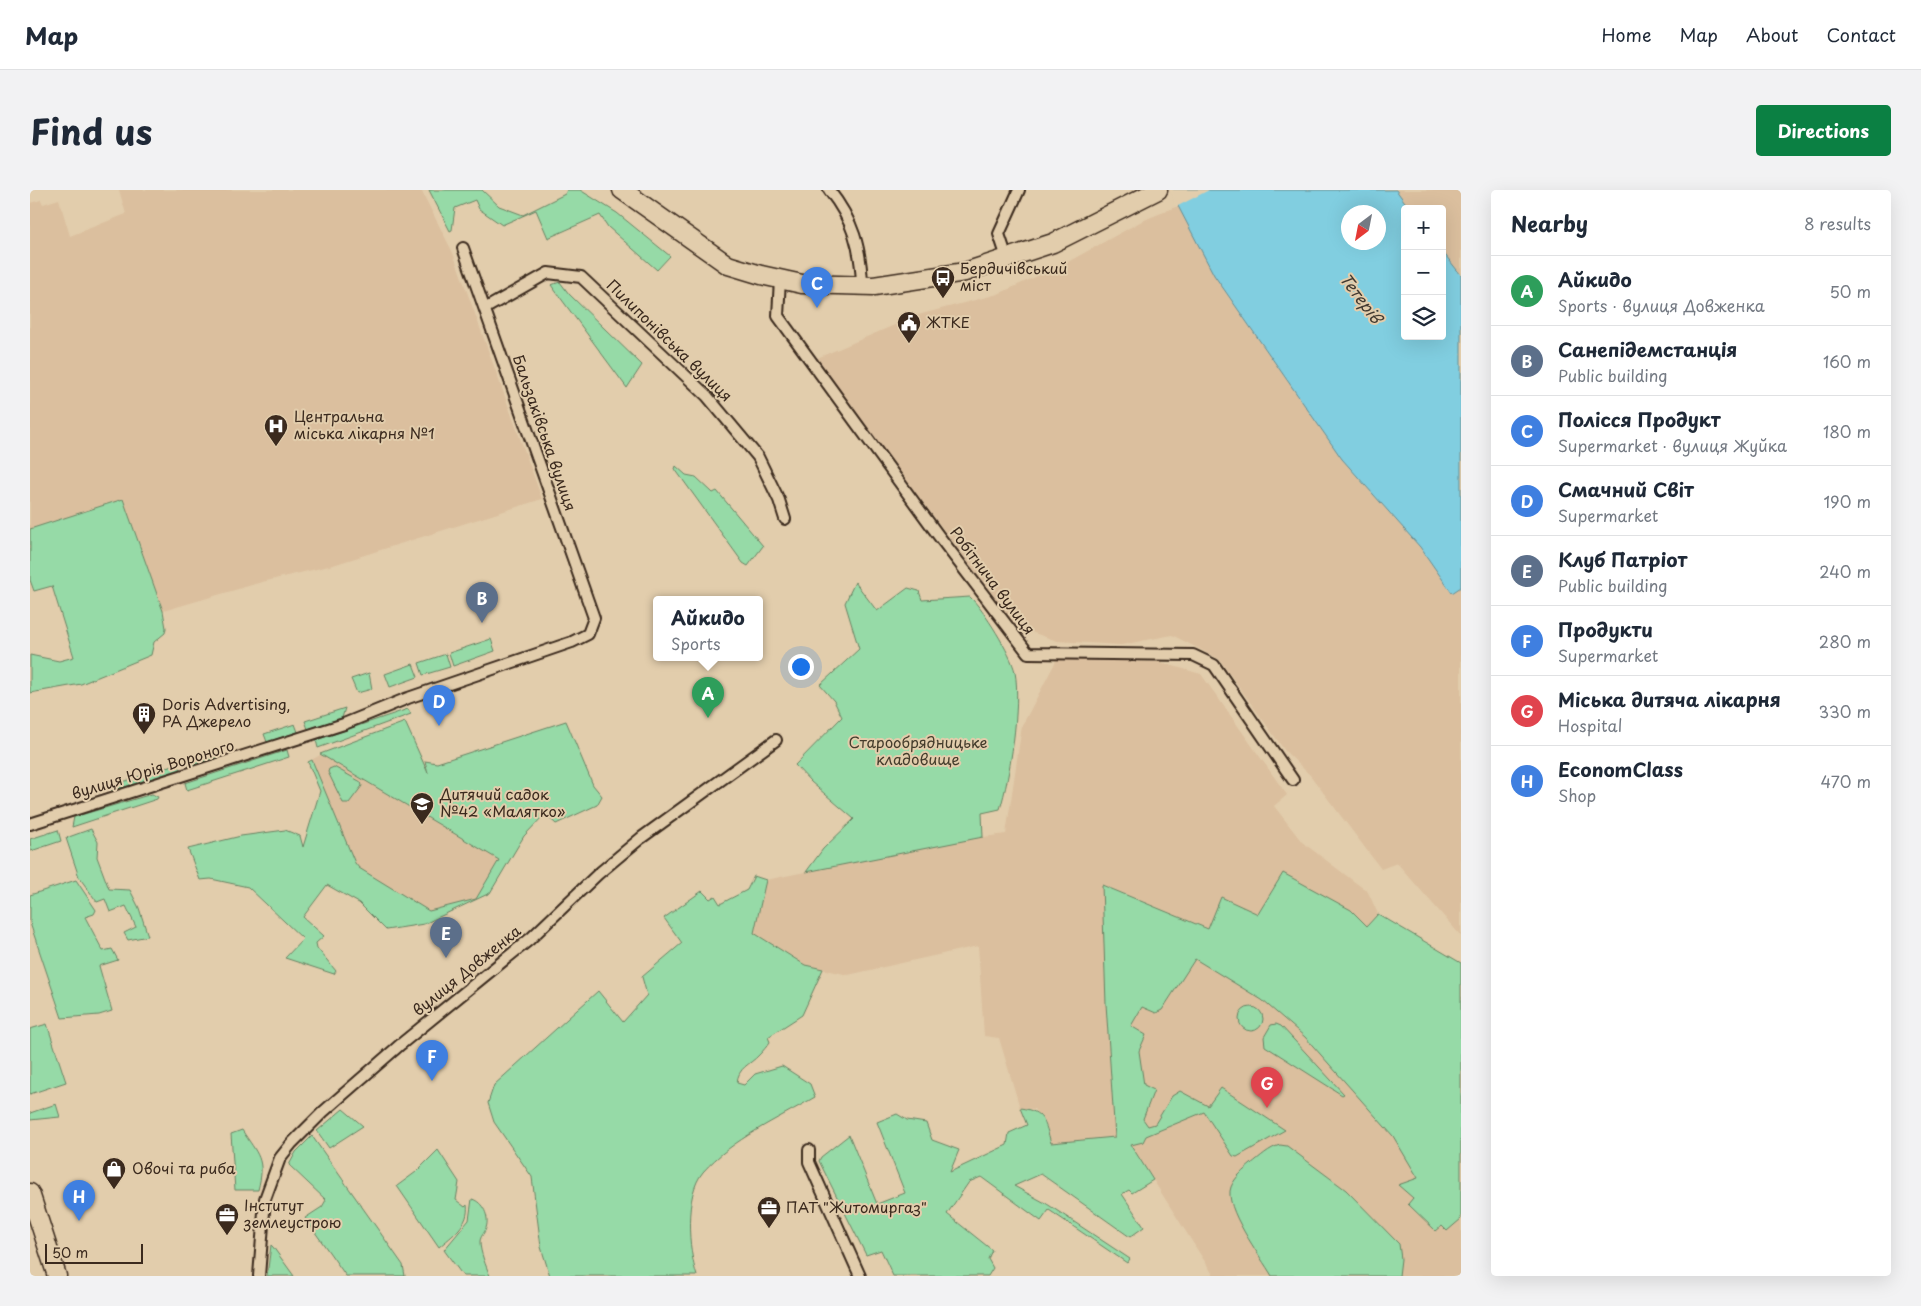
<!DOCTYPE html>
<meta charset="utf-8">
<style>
:root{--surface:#fff;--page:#f2f2f3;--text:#1f2937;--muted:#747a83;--line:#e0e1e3;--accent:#0b8043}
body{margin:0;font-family:"Playpen Sans",sans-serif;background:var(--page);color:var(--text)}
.controls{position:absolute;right:15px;top:15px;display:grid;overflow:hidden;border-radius:5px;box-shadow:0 5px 20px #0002}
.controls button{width:45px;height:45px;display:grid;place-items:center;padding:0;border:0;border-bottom:1px solid var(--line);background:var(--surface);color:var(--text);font:25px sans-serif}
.compass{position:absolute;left:1311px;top:15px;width:45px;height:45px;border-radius:50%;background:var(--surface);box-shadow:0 5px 20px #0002;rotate:212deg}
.scale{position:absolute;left:15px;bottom:12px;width:98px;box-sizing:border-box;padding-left:5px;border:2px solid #3b2a1e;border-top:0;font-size:14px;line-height:18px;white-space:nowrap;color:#3b2a1e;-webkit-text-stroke:4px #e2cdac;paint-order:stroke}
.you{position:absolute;left:770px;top:476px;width:18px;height:18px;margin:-12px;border:4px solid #fff;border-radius:50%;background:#1a73e8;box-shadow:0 0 0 8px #1a73e833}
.badge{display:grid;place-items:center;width:32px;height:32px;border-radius:50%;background:var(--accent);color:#fff;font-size:16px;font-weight:700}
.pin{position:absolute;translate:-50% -41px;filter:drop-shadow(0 1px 2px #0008)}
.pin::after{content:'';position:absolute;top:26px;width:18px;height:15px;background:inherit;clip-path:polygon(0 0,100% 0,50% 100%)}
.popup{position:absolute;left:623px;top:406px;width:110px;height:65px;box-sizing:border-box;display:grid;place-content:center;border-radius:5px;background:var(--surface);filter:drop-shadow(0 1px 4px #0005);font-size:16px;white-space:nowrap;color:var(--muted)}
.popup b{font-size:19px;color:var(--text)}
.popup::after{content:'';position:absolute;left:50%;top:100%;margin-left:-10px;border:10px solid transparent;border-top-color:var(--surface)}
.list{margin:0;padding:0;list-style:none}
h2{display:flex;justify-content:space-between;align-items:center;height:65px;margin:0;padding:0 20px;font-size:21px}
h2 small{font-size:16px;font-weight:400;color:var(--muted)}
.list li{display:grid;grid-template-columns:32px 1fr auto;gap:15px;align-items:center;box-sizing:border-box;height:70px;padding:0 20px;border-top:1px solid var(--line)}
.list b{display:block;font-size:19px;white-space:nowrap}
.list p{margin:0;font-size:16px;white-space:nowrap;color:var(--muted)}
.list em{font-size:16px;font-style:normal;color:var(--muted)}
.icon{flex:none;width:28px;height:28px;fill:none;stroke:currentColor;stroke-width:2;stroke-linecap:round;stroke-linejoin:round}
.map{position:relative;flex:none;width:1431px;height:1086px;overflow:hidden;border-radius:5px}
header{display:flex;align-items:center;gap:30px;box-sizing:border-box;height:70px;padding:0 25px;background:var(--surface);border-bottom:1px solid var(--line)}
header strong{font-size:24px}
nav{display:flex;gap:28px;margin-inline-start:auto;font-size:18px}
.intro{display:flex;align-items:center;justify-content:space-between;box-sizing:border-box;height:120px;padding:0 30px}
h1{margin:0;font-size:35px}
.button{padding:12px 22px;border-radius:5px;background:var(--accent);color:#fff;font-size:18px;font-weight:700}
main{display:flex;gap:30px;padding:0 30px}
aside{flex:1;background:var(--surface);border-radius:5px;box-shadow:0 5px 20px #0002}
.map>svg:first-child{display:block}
.built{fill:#dbbf9e}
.green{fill:#96daa7;stroke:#688262}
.water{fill:#81cee0;stroke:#658c92;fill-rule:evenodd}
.pier{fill:#e2cdac}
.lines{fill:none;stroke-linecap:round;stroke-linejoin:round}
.minor-casing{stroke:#3b2a1e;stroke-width:14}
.trunk-casing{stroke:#3b2a1e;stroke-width:21}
.minor{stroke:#e2cdac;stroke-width:10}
.trunk{stroke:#e2cdac;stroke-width:18}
.labels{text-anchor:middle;stroke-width:4;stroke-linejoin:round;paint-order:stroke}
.poi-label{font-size:15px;fill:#3b2a1e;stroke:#e2cdac;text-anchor:start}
.street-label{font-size:15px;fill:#3b2a1e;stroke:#e2cdac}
.park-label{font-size:15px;fill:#443c2c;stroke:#e2cdac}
.water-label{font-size:16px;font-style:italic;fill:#423a31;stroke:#e2cdac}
</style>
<header>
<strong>Map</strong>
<nav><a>Home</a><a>Map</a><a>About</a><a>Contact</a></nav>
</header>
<div class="intro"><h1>Find us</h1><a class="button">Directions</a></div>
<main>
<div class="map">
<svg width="1431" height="1086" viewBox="0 0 1431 1086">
<rect width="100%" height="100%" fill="#e2cdac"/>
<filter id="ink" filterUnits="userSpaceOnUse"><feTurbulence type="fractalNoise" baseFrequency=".02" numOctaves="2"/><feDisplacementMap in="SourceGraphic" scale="10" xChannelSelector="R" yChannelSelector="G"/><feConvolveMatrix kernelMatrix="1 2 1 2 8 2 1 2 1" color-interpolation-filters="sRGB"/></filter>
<g filter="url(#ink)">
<g class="built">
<path d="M 89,0 L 391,0 L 423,63 L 512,309 L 303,375 L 232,392 L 133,421 L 93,309 L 0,339 L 0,13 L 11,10 L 13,14 L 29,9 L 40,46 L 96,24 Z"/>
<path d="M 1364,0 L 1431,0 L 1431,91 L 1412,65 L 1412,19 L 1378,19 Z"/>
<path d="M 1148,16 L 1189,93 L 1312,269 L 1390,357 L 1422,403 L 1431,397 L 1431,746 L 1367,673 L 1351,679 L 1280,585 L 1255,561 L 1189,469 L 1142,445 L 1091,455 L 1027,451 L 987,437 L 785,169 L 888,125 L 968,104 L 1036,73 L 1112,31 Z"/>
<path d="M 1027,469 L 1129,472 L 1171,484 L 1257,605 L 1244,616 L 1272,652 L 1338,702 L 1348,724 L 1337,736 L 1321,720 L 1228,724 L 1178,739 L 1073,695 L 1155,757 L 1260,820 L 1429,973 L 1431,979 L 1431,1086 L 1184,1086 L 1101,955 L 1076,815 L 1085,947 L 1021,953 L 1016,933 L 1004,919 L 990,918 L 969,848 L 954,846 L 948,756 L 818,785 L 775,775 L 724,743 L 736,690 L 931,650 L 976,644 L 992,536 Z"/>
<path d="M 375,532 L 401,588 L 541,596 L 494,646 L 460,703 L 394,734 L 356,740 L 329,713 L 297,695 L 265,737 L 273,658 L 290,601 L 278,572 L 297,561 Z"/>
</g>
<g class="green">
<path d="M 399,0 L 452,0 L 469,16 L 493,25 L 535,4 L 537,0 L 550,0 L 587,23 L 640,66 L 627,80 L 578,37 L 570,25 L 518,48 L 506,20 L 472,35 L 449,19 L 445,10 L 425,18 L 422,40 L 420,41 Z"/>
<path d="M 530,92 L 539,104 L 612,175 L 597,198 L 521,95 Z"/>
<path d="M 646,276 L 656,285 L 666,287 L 683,303 L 687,301 L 733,356 L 718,376 L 713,373 L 645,279 Z"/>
<path d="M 93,309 L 133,421 L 136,438 L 135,443 L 124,452 L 121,465 L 51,494 L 0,503 L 0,465 L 29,471 L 44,467 L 22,396 L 4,401 L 0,390 L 0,339 Z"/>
<path d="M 825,392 L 847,421 L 878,398 L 889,401 L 892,410 L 940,407 C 954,420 981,464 985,482 C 991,515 980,587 970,619 L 952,623 L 953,647 L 776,682 L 793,659 L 824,629 L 781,592 L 765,575 L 812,527 L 804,511 L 790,495 L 829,459 L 815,413 Z"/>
<path d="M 461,449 L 465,461 L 423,476 L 419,463 Z"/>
<path d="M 416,464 L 420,477 L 393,485 L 389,473 Z"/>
<path d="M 383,474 L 388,487 L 360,497 L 355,484 Z"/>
<path d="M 339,483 L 342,499 L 327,503 L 321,489 Z"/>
<path d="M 315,518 L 312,528 L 278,539 L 275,531 Z"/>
<path d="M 378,519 L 381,524 L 288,558 L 286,550 Z"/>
<path d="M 536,531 L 563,595 L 572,606 L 567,615 L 526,634 L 515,624 L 494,646 L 460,703 L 394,734 L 356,740 L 329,713 L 297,695 L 273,727 L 294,746 L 286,753 L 287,758 L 306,781 L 304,784 L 255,768 L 273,749 L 218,697 L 181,689 L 170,690 L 158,659 L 211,646 L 255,640 L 270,646 L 273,657 L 290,601 L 278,572 L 282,570 L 325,673 L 329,678 L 399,721 L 446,709 L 469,670 L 290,564 L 375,532 L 398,583 L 395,571 L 407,573 Z"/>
<path d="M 265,534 L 268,542 L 237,552 L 234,544 Z"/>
<path d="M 191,558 L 194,566 L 160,577 L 157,569 Z"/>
<path d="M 257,560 L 259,567 L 157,600 L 155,593 Z"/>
<path d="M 146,574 L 151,579 L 82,601 L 81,596 Z"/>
<path d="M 304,577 L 331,592 L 332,596 L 319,613 L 313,613 L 298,582 L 299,579 Z"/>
<path d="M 122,604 L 128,607 L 127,609 L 42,637 L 44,627 Z"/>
<path d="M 61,639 L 68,652 L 67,667 L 79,699 L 100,700 L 109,718 L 118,746 L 98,750 L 94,743 L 106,737 L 96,716 L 80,722 L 75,709 L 67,712 L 49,687 L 36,648 Z"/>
<path d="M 28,640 L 31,651 L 1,661 L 0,649 Z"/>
<path d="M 1253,683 L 1321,720 L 1337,736 L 1348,724 L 1431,773 L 1431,1029 L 1417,1041 L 1412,1036 L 1406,1041 L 1378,1014 L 1383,1008 L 1368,995 L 1388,988 L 1363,946 L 1275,847 L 1232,810 L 1165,769 L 1132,820 L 1126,823 L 1112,817 L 1101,836 L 1116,845 L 1109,861 L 1114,895 L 1124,900 L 1113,929 L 1118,936 L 1125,934 L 1142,906 L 1150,901 L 1178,916 L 1191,898 L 1255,940 L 1207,967 L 1203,966 L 1174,922 L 1116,946 L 1113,952 L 1101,955 L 1123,990 L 1102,1003 L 1099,1000 L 1092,1004 L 1114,1037 L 1100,1047 L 1011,984 L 984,996 L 1017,1014 L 1100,1069 L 1097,1073 L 1019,1020 L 1011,1031 L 951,987 L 939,992 L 917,1024 L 962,1060 L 958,1069 L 963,1078 L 958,1086 L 863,1086 L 851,1060 L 836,1065 L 789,971 L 791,967 L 819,945 L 847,1014 L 875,1003 L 847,932 L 867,924 L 877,930 L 896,933 L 902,950 L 929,960 L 920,982 L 977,955 L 979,943 L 997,935 L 990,918 C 1014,921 1015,932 1021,953 L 1085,947 L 1076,814 L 1072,695 L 1178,739 L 1191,707 L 1228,724 Z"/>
<path d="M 724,686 L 736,690 L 724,743 L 775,775 L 793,779 L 772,825 L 738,847 L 740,852 C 737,856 733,861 729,865 C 720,875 708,877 707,893 L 714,895 L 725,884 L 752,876 L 780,894 L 785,907 C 748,929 702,949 673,982 C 654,1005 658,1059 667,1086 L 520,1086 L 511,1057 L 502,987 L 464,932 L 458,913 L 464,895 L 568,801 L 593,832 L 617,805 L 612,787 L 652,753 L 634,728 L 672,701 L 680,709 L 685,706 L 690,714 L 717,700 Z"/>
<path d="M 46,690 L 66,720 L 64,724 L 55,727 L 73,761 L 82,759 L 88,770 L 69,776 L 82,821 L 69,825 L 32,828 L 0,733 L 0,705 Z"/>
<circle cx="1221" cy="829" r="12"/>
<path d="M 17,834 L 36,892 L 0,904 L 0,839 Z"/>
<path d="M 1246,834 L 1251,836 L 1314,904 L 1312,905 L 1235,856 L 1234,847 L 1241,835 Z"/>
<path d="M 26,914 L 30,927 L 0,930 L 0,923 Z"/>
<path d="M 313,919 L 333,936 L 299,958 L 287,941 Z"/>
<path d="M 212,940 C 228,965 236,969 228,1000 L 205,1000 L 201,944 Z"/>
<path d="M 282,946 L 373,1075 L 375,1086 L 316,1086 L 275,1028 L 292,1017 L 296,1010 L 259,975 L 266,962 Z"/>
<path d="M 1250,955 L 1257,956 L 1316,1000 L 1369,1054 L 1371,1069 L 1369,1086 L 1242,1086 C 1231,1067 1193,1017 1201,997 C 1205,987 1214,980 1221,974 C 1230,967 1239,958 1250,955 Z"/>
<path d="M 408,960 L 429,992 L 426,1010 L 435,1017 L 437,1015 C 440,1034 422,1046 409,1057 L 367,996 L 386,982 Z"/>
<path d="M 442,1009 C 453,1012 460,1027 456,1038 C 455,1043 450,1046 450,1052 C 450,1062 456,1076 460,1086 L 433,1086 L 414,1060 L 439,1030 Z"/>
<path d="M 241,1055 L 243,1057 L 264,1086 L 237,1086 Z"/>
</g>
<path class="water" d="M 1143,0 L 1366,0 L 1380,19 L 1375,19 L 1375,146 L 1412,146 L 1412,61 L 1431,85 L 1431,397 L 1422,403 L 1390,357 L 1312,269 L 1184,85 L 1148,16 ZM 1318,22 L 1348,22 L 1348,52 L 1318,52 Z"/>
<path class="pier" d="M 1141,0 L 1179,0 L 1146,17 Z"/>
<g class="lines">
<g class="minor-casing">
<g id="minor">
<path d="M 799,0 C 823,30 831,58 832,95"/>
<path d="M 977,68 L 969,44 L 989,0"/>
<path d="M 750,89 L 748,126 L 908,345 L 998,463 L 1163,465 L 1184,475 L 1263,590"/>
<path d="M 456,118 L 518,83 L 551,87 L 677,206 L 728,267 L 749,310 L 755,329"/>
<path d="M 0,634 L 314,534 L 378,508 L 542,452 L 558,444 L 564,428 L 433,58"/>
<path d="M 779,960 L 779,972 L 830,1086"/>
<path d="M 229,1086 L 235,1009 L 250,968 L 262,953 L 293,922 L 371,854 L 500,749 L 568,684 L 611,648 L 746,550"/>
</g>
</g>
<g class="trunk-casing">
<g id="trunk">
<path d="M 592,0 L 698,75 L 731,85 L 772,94 L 844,96 L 935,82 L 1023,53 L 1128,0"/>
<path d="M 0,1003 L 27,1086"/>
</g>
</g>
<use href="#minor" class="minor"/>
<use href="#trunk" class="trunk"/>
</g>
</g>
<defs>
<g id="bus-pin" transform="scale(1.25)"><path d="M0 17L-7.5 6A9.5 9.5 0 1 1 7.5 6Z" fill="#3b2a1e" stroke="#e2cdac"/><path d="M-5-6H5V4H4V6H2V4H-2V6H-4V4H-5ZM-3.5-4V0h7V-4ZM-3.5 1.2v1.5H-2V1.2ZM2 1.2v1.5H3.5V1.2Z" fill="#fff"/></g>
<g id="civic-pin" transform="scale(1.25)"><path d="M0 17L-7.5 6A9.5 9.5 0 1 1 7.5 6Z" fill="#3b2a1e" stroke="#e2cdac"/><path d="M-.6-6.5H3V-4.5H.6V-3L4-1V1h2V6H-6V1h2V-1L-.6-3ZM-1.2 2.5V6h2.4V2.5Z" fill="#fff"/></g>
<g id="hospital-pin" transform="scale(1.25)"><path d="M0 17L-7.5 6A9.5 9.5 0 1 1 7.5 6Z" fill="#3b2a1e" stroke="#e2cdac"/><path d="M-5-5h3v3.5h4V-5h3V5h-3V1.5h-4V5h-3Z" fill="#fff"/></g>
<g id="building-pin" transform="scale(1.25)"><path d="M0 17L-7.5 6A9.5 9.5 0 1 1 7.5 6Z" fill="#3b2a1e" stroke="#e2cdac"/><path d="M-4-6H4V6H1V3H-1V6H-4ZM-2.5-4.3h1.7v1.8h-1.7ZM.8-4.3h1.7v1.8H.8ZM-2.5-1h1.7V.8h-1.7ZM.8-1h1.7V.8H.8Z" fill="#fff"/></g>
<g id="school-pin" transform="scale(1.25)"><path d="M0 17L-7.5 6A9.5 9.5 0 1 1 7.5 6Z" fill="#3b2a1e" stroke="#e2cdac"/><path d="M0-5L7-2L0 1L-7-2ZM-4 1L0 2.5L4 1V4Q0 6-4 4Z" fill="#fff"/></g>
<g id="shop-pin" transform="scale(1.25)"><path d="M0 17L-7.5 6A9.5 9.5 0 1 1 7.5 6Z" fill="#3b2a1e" stroke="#e2cdac"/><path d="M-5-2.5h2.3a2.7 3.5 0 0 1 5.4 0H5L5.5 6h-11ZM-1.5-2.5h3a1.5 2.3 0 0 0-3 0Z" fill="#fff"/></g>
<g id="office-pin" transform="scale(1.25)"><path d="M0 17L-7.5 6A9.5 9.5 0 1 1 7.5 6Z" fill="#3b2a1e" stroke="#e2cdac"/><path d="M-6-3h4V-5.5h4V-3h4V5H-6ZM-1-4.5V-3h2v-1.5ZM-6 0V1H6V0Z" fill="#fff"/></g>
</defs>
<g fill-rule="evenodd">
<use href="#bus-pin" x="913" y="88"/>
<use href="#civic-pin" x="879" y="133"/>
<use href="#hospital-pin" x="246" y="236"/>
<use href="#building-pin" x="114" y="524"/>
<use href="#school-pin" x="392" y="614"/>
<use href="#shop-pin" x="84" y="979"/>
<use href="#office-pin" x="739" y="1018"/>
<use href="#office-pin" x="197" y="1025"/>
</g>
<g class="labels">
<g class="poi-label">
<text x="930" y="84">Бердичівський<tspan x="930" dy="17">міст</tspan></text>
<text x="896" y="138">ЖТКЕ</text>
<text x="264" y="232">Центральна<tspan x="264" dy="17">міська лікарня №1</tspan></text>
<text x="132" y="520">Doris Advertising,<tspan x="132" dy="17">РА Джерело</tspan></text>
<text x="410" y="610">Дитячий садок<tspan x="410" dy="17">№42 «Малятко»</tspan></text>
<text x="102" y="984">Овочі та риба</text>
<text x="214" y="1021">Інститут<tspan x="214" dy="17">землеустрою</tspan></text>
<text x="756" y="1023">ПАТ "Житомиргаз"</text>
</g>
<g class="street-label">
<text transform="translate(639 151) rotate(44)" y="5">Пилипонівська вулиця</text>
<text transform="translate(514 243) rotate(71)" y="5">Бальзаківська вулиця</text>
<text transform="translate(962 391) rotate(53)" y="5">Робітнича вулиця</text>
<text transform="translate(123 580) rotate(-17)" y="5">вулиця Юрія Вороного</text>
<text transform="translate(437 781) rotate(-39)" y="5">вулиця Довженка</text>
</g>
<g class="park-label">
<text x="888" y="558">Старообрядницьке<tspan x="888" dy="17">кладовище</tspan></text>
</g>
<g class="water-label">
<text transform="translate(1331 108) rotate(53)" y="6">Тетерів</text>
</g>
</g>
</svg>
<div class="controls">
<button>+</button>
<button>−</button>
<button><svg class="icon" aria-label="layers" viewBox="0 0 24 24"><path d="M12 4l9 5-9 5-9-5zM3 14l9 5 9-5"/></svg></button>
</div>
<svg class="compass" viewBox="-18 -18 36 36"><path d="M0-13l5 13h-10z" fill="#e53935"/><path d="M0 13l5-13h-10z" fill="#747a83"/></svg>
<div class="scale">50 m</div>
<div class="you"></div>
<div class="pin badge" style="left:678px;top:528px;background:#2e9e5b">A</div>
<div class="popup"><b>Айкидо</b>Sports</div>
<div class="pin badge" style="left:452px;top:433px;background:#5c6f8a">B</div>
<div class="pin badge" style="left:787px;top:118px;background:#3f7fe0">C</div>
<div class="pin badge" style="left:409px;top:536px;background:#3f7fe0">D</div>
<div class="pin badge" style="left:416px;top:768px;background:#5c6f8a">E</div>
<div class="pin badge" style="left:402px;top:891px;background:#3f7fe0">F</div>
<div class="pin badge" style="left:1237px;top:918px;background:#e0444e">G</div>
<div class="pin badge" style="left:49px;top:1031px;background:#3f7fe0">H</div>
</div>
<aside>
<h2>Nearby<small>8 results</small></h2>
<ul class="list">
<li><span class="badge" style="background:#2e9e5b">A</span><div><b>Айкидо</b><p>Sports · вулиця Довженка</p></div><em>50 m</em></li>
<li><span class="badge" style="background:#5c6f8a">B</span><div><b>Санепідемстанція</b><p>Public building</p></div><em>160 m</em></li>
<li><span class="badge" style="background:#3f7fe0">C</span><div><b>Полісся Продукт</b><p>Supermarket · вулиця Жуйка</p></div><em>180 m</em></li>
<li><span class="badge" style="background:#3f7fe0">D</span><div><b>Смачний Світ</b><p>Supermarket</p></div><em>190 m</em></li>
<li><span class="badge" style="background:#5c6f8a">E</span><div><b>Клуб Патріот</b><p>Public building</p></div><em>240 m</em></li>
<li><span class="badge" style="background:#3f7fe0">F</span><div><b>Продукти</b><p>Supermarket</p></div><em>280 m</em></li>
<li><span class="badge" style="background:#e0444e">G</span><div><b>Міська дитяча лікарня</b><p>Hospital</p></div><em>330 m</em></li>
<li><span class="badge" style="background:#3f7fe0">H</span><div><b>EconomClass</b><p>Shop</p></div><em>470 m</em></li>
</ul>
</aside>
</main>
